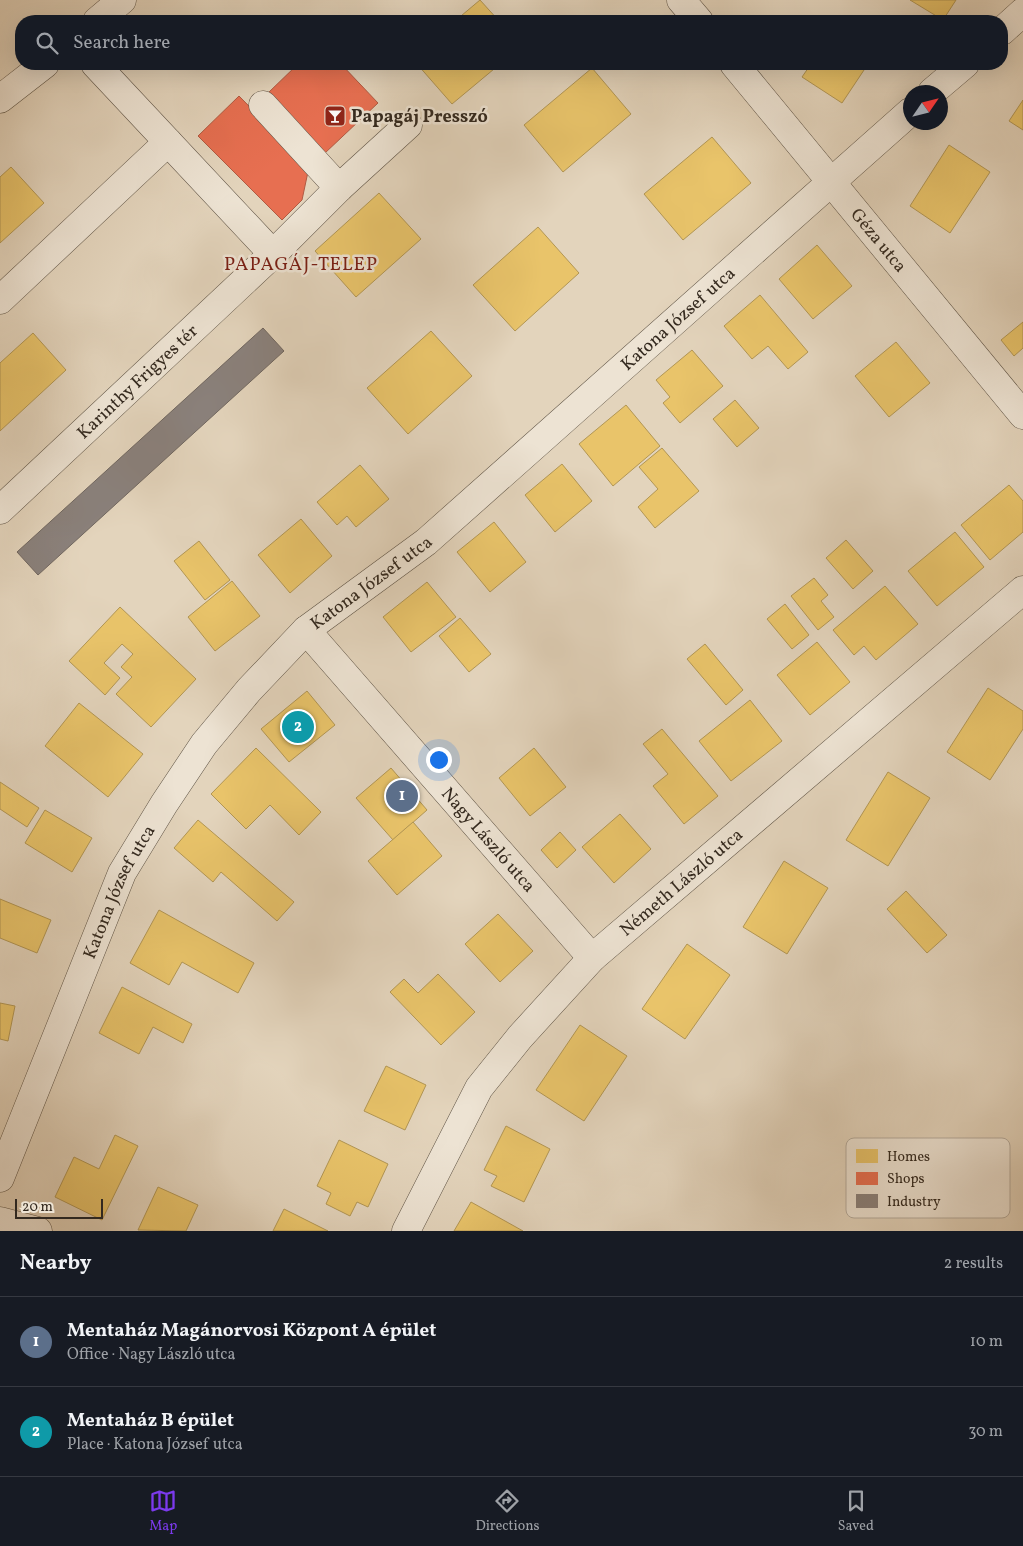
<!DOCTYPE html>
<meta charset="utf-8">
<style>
:root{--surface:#171b24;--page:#242831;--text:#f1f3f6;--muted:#9ea1a6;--line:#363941;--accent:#7c3aed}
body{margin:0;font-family:Vollkorn,serif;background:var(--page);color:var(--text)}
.compass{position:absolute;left:903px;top:85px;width:45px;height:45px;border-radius:50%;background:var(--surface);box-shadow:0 5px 20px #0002;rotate:55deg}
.scale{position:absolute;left:15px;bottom:12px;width:88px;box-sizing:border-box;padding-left:5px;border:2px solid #33291f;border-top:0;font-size:14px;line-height:18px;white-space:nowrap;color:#33291f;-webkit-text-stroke:4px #ede3d3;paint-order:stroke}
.you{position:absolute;left:438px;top:759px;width:18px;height:18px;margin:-12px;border:4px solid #fff;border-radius:50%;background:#1a73e8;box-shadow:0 0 0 8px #1a73e833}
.badge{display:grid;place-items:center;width:32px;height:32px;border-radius:50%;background:var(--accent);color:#fff;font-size:16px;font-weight:700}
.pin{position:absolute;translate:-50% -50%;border:2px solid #fff;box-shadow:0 1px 5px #0006}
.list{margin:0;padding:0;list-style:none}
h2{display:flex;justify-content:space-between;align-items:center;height:65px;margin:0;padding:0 20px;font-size:21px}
h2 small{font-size:16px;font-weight:400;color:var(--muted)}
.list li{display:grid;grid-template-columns:32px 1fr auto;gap:15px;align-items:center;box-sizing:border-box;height:90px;padding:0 20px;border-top:1px solid var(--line)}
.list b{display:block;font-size:19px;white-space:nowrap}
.list p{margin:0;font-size:16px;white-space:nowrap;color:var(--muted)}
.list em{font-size:16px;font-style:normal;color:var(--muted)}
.icon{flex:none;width:28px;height:28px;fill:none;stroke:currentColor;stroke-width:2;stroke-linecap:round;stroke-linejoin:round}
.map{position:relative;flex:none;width:1023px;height:1231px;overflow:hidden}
.search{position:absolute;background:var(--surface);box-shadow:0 5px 20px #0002;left:15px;right:15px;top:15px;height:55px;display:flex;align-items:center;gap:12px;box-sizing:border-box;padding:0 18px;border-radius:20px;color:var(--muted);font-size:19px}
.sheet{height:245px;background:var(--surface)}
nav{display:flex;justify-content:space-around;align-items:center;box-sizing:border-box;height:70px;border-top:1px solid var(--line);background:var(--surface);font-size:14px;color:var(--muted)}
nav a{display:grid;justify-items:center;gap:2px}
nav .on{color:var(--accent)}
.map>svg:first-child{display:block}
.homes{fill:#e9c46a;stroke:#b29654}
.shops{fill:#e76f51;stroke:#b15a42}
.industry{fill:#8a817c;stroke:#706760}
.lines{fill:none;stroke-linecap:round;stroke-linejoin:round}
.minor-casing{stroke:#5f5446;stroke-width:29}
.minor{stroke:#ede3d3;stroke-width:28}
.labels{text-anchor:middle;stroke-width:5;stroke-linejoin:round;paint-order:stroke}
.poi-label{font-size:18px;font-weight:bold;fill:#33291f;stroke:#ede3d3;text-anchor:start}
.street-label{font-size:18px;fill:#33291f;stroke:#ede3d3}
.neighbourhood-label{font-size:19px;letter-spacing:1px;fill:#7a1f14;stroke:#ede3d3}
.key{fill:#ede3d3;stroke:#b5ab9d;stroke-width:1}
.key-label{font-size:14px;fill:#33291f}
</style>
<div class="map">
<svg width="1023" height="1231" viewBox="0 0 1023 1231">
<rect width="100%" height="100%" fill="#e3d4bc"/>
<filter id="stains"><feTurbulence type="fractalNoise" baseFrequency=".004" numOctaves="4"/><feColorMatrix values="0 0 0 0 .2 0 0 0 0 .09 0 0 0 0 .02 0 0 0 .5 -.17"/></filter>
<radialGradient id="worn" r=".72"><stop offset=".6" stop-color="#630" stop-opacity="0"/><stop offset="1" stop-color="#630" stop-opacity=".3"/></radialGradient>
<g class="homes">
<path d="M 480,0 L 499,21 L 455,21 Z"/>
<path d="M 910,0 L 956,0 L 943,20 Z"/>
<path d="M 417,64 L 500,64 L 452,104 Z"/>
<path d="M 811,64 L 868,64 L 842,103 L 802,77 Z"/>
<path d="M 592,68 L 631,114 L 563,172 L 524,125 Z"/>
<path d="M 1023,100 L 1023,130 L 1009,121 Z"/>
<path d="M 712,137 L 751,183 L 683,240 L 644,194 Z"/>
<path d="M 949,145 L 990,172 L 950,233 L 910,206 Z"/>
<path d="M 11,167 L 44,203 L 0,243 L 0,177 Z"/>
<path d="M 379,193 L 421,239 L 356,297 L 315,251 Z"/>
<path d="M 538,227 L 579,273 L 515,331 L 473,285 Z"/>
<path d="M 817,245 L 852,286 L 813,319 L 779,279 Z"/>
<path d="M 760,295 L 808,352 L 788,369 L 768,346 L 752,359 L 724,326 Z"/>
<path d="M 1023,322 L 1023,348 L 1014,356 L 1001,340 Z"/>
<path d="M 431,331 L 472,376 L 408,434 L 367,388 Z"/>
<path d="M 33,333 L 66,370 L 0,431 L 0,363 Z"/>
<path d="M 896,342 L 930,383 L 889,417 L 855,376 Z"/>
<path d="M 692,350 L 723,386 L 680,423 L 663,403 L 670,397 L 656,380 Z"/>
<path d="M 735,400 L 759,428 L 737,447 L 713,419 Z"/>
<path d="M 626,405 L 660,446 L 613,486 L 579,444 Z"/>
<path d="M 662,448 L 699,491 L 655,528 L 638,507 L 658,489 L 639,467 Z"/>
<path d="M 562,464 L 592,501 L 555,532 L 525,495 Z"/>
<path d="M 360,465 L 389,499 L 356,527 L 347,516 L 337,525 L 317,502 Z"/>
<path d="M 1009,485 L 1023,501 L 1023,532 L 990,560 L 961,525 Z"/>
<path d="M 301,519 L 332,556 L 290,593 L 258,555 Z"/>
<path d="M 494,522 L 526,562 L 490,592 L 457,552 Z"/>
<path d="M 955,532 L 984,567 L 937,606 L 908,571 Z"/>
<path d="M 846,540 L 873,571 L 853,589 L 826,558 Z"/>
<path d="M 199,541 L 230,580 L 205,600 L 174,561 Z"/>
<path d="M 814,578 L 828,595 L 821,601 L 834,617 L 818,630 L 791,596 Z"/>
<path d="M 232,581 L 260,616 L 215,651 L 188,617 Z"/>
<path d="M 427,582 L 456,617 L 411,652 L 383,617 Z"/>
<path d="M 885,586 L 918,624 L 876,660 L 864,646 L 854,655 L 833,630 Z"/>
<path d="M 785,604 L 809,635 L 792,649 L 767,619 Z"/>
<path d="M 120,607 L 196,679 L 151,727 L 116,694 L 132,677 L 121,667 L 133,654 L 122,644 L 104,663 L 120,678 L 105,695 L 69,661 Z"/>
<path d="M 460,618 L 491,654 L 469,672 L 439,636 Z"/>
<path d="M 817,642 L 850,682 L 810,715 L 777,675 Z"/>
<path d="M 705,644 L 743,690 L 726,705 L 687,659 Z"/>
<path d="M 988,688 L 1023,711 L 1023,729 L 990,780 L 947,752 Z"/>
<path d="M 307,691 L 335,725 L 289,762 L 261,729 Z"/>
<path d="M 750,700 L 782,741 L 731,781 L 699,741 Z"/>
<path d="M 79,703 L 143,754 L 108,797 L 45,746 Z"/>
<path d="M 662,729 L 718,796 L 684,824 L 653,786 L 668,774 L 643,744 Z"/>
<path d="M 256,748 L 321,812 L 299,835 L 270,805 L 246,829 L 211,794 Z"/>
<path d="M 534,748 L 566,787 L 530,816 L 499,778 Z"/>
<path d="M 391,768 L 427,810 L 393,840 L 356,798 Z"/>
<path d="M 888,772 L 930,798 L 888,866 L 846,840 Z"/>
<path d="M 0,782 L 39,808 L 27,827 L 0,809 Z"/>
<path d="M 45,810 L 92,838 L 72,872 L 25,843 Z"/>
<path d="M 620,814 L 651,849 L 614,883 L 582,847 Z"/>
<path d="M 198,820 L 294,902 L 277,921 L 221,872 L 213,882 L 174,848 Z"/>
<path d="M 413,822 L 442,856 L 397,895 L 368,861 Z"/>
<path d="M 560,832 L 576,850 L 557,868 L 541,850 Z"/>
<path d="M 784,861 L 828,888 L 787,954 L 743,927 Z"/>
<path d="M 906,891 L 947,935 L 927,953 L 887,909 Z"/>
<path d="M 0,899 L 51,920 L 37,953 L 0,938 Z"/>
<path d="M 159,910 L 254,963 L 238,993 L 182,962 L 169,985 L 130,963 Z"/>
<path d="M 498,914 L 533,951 L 500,982 L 465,944 Z"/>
<path d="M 687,944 L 730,975 L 685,1039 L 642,1009 Z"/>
<path d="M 438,974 L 475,1012 L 441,1045 L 390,992 L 404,979 L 418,993 Z"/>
<path d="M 122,987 L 192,1024 L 183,1043 L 153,1027 L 139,1054 L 99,1033 Z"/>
<path d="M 0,1003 L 15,1006 L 8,1041 L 0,1039 Z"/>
<path d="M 580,1025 L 627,1056 L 584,1121 L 536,1090 Z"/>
<path d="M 386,1066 L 426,1085 L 405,1130 L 364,1111 Z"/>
<path d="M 506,1126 L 550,1149 L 524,1202 L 491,1186 L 497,1176 L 484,1170 Z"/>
<path d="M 115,1135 L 138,1146 L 102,1220 L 55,1197 L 74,1157 L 99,1169 Z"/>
<path d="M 339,1140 L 388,1164 L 368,1207 L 357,1202 L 350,1216 L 326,1204 L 331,1193 L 317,1186 Z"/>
<path d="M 158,1187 L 198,1205 L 186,1231 L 138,1230 Z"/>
<path d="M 471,1202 L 523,1231 L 454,1231 Z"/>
<path d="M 284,1209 L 328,1231 L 273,1231 Z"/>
</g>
<g class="shops">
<path d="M 298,64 L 341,64 L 378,103 L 325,153 L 268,93 Z"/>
<path d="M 239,96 L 309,167 L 302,200 L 282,220 L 198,136 Z"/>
</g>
<path class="industry" d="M 263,328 L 284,351 L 38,575 L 17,552 Z"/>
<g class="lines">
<g class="minor-casing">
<g id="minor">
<path d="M 681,0 L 699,21"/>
<path d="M 97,21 L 122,0"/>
<path d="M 1002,31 L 1023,12"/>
<path d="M 95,64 L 273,254"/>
<path id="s1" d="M 734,64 L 1023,415"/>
<path d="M 932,92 L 965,64"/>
<path d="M 0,99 L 45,64"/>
<path d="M 263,105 L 339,188"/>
<path d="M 0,300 L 168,142"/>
<path id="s2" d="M 0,510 L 273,254 L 339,188 L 408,125"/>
<path id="s3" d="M 306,630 L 592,958"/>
<path id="s4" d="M 0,1178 L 122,873 L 164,804 L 204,744 L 249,690 L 306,630 L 426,542 L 910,112"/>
<path d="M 0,1221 L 38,1231"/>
<path id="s5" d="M 406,1231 L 479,1088 L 520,1037 L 592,958 L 1023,590"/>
</g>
</g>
<use href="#minor" class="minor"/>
</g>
<defs>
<g id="bar-square" transform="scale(1.125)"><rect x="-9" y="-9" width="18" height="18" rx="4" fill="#8f2418" stroke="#ede3d3"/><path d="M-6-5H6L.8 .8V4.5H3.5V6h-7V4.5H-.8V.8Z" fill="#fff"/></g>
</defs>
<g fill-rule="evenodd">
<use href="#bar-square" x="335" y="116"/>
</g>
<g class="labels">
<g class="poi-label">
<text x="351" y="122">Papagáj Presszó</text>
</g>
<g class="street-label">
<text dy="6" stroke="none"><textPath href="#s1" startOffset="228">Géza utca</textPath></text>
<text dy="6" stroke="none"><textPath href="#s4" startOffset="1120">Katona József utca</textPath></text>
<text dy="6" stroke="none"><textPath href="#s2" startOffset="188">Karinthy Frigyes tér</textPath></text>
<text dy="6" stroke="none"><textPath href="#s4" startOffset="715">Katona József utca</textPath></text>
<text dy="6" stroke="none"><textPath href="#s3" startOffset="278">Nagy László utca</textPath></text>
<text dy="6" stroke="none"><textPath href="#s5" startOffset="450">Németh László utca</textPath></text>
<text dy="6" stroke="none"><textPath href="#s4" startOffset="310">Katona József utca</textPath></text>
</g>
<g class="neighbourhood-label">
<text x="301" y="270">PAPAGÁJ-TELEP</text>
</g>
</g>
<rect x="846" y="1138" width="164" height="80" rx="8" class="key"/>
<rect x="856" y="1149" width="22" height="14" fill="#e9c46a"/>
<rect x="856" y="1172" width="22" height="13" fill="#e76f51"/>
<rect x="856" y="1194" width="22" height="14" fill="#8a817c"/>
<g class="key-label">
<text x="887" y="1161">Homes</text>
<text x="887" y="1183">Shops</text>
<text x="887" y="1206">Industry</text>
</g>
<rect width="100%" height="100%" filter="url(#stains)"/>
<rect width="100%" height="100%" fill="url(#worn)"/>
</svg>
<svg class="compass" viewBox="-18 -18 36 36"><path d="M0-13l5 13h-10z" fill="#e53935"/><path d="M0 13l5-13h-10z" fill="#9ea1a6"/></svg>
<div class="scale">20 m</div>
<div class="you"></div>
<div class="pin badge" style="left:402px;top:796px;background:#5c6f8a">1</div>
<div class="pin badge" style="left:298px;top:727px;background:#0f9aa8">2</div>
<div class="search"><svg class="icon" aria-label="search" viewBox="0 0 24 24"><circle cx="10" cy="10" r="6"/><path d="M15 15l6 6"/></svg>Search here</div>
</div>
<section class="sheet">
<h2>Nearby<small>2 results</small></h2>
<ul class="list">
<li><span class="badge" style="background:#5c6f8a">1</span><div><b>Mentaház Magánorvosi Központ A épület</b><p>Office · Nagy László utca</p></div><em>10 m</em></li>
<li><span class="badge" style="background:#0f9aa8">2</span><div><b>Mentaház B épület</b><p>Place · Katona József utca</p></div><em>30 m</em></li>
</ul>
</section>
<nav>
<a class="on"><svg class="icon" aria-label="map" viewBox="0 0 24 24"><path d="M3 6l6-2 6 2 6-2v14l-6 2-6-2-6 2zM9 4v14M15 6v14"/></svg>Map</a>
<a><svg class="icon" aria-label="directions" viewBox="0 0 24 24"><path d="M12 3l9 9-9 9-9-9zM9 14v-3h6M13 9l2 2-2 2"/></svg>Directions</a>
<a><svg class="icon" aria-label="saved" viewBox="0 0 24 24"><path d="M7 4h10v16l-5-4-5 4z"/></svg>Saved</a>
</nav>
